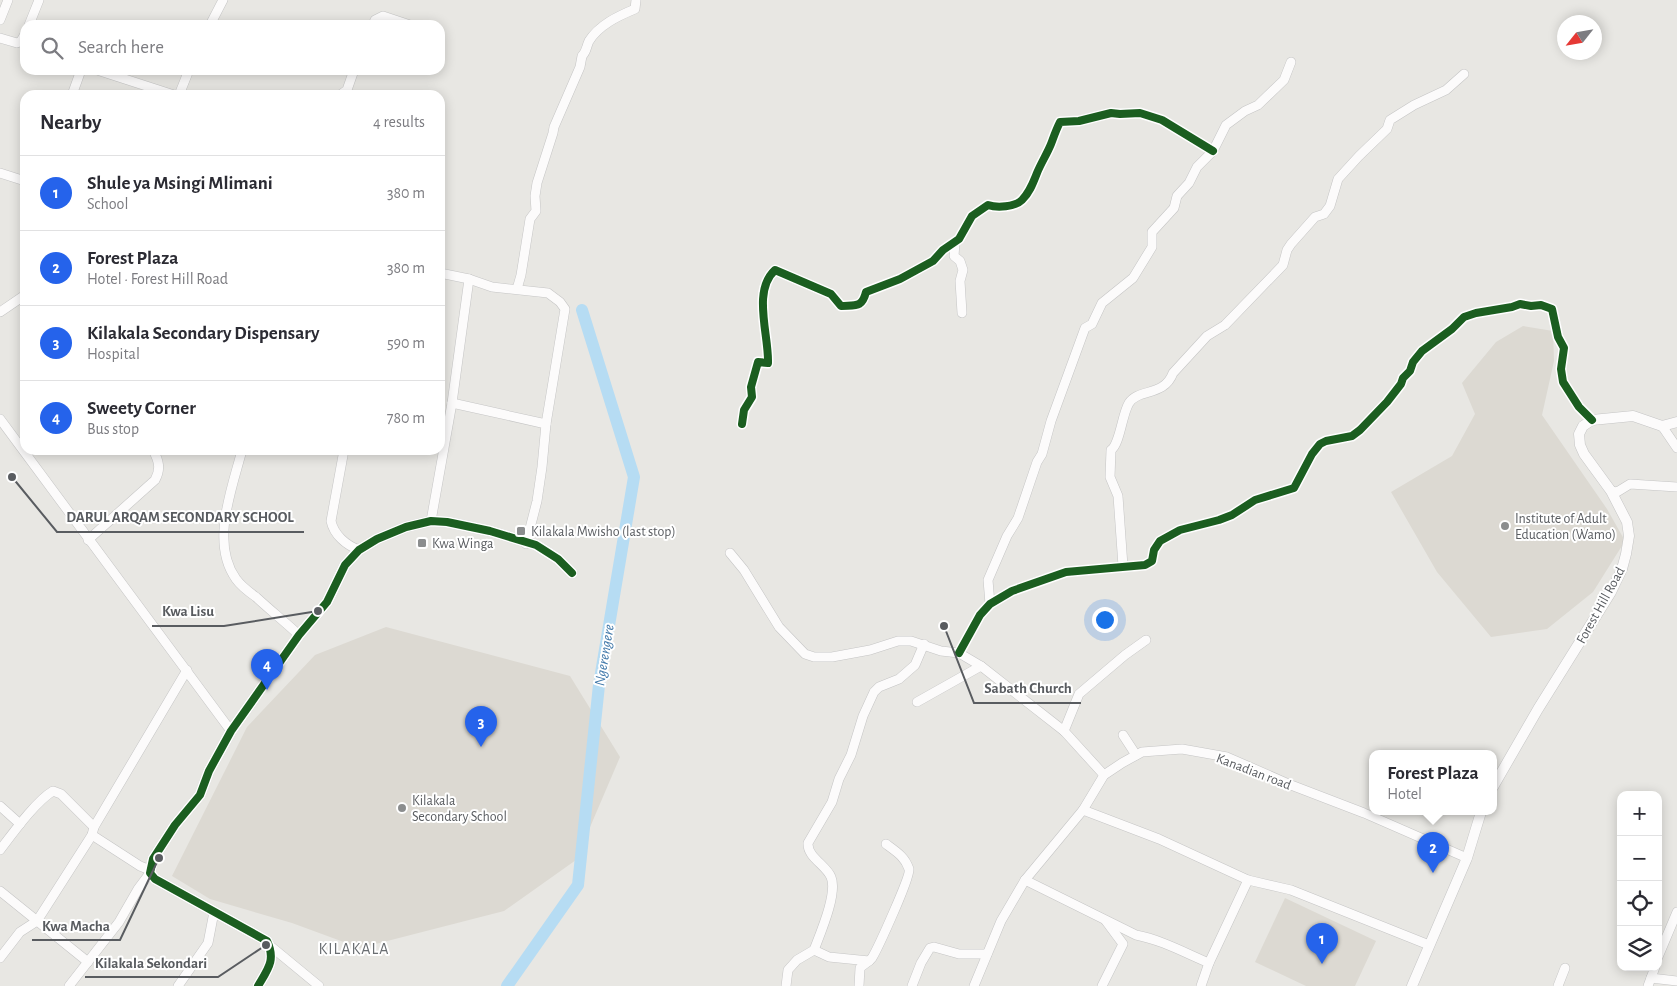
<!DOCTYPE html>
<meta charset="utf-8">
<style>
:root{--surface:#fff;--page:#f2f2f3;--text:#2b2b33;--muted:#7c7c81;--line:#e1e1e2;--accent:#2563eb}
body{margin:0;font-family:"Alegreya Sans",sans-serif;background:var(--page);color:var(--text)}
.controls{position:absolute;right:15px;bottom:15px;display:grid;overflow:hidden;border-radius:10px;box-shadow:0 2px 12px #0003}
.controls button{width:45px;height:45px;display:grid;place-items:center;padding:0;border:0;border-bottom:1px solid var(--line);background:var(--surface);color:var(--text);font:25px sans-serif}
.compass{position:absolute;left:1557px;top:15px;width:45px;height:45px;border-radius:50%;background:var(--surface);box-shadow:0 2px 12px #0003;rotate:239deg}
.you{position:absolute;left:1104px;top:619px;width:18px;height:18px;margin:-12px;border:4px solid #fff;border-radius:50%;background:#1a73e8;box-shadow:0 0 0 8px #1a73e833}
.badge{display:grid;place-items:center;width:32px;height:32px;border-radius:50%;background:var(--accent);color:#fff;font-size:16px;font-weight:700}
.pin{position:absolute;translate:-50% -41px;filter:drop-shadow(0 1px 2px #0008)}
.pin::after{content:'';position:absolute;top:26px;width:18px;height:15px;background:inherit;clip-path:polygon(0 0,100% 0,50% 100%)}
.popup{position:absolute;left:1369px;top:750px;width:128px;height:65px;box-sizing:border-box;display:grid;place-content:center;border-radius:10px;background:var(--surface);filter:drop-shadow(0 1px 4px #0005);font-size:16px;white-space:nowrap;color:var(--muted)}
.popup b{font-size:19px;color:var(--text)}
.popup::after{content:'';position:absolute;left:50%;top:100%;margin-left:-10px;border:10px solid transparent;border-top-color:var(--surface)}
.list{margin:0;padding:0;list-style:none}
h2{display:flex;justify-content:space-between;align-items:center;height:65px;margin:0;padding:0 20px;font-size:21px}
h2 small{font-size:16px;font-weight:400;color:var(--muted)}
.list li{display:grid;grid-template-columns:32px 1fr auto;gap:15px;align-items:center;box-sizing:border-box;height:75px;padding:0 20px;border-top:1px solid var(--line)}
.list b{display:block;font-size:19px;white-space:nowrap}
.list p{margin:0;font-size:16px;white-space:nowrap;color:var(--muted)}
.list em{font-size:16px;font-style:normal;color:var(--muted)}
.icon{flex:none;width:28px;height:28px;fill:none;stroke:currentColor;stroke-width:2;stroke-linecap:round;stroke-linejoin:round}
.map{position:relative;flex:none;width:1677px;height:986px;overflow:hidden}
.search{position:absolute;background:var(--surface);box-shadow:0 2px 12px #0003;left:20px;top:20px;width:425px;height:55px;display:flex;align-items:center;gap:12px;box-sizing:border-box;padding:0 18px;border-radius:15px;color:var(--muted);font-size:19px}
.panel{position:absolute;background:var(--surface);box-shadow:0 2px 12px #0003;left:20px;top:90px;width:425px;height:365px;border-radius:15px}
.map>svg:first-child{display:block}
.education{fill:#dcd9d2}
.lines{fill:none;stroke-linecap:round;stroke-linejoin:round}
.river{stroke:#b6dcf3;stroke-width:12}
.minor-casing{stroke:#c5c5c5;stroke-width:10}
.tertiary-casing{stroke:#c5c5c5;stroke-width:11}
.minor{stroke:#fcfbfb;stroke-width:9}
.tertiary{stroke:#fcfbfb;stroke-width:10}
.cycleway-casing{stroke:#fff;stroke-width:11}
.cycleway{stroke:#1b5e20;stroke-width:8}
.poi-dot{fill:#8b8d8e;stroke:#fff;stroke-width:2}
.labels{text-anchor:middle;stroke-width:4;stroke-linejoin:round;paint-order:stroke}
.poi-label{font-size:14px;fill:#595c60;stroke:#fff;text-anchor:start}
.street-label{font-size:14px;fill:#595c60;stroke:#fff}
.water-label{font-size:15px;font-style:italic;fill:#4179aa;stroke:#fff}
.quarter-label{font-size:16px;letter-spacing:1px;fill:#6a6e72;stroke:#fff}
.leader{fill:none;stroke:#595c60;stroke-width:2}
.callout-dot{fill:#595c60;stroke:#fff;stroke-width:2}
.callout-label{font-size:15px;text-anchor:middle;font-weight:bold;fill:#595c60;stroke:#fff;stroke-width:4;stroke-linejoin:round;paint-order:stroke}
</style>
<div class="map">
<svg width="1677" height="986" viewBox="0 0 1677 986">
<rect width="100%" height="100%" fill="#e8e7e3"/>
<g class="education">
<path d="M 1523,326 L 1553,331 L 1554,361 L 1542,415 L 1607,509 L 1625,541 L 1593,592 L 1547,629 L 1491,637 L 1437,572 L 1391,492 L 1452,456 L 1475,414 L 1462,383 L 1496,342 Z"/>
<path d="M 386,627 L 570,676 L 620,757 L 576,860 L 504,911 L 360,948 L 292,923 L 210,899 L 172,876 L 247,727 L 315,655 Z"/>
<path d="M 1285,898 L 1376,941 L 1355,986 L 1306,986 L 1255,962 Z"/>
</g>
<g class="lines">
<path class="river" d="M 507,986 L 578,885 L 599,685 L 634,477 L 582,310"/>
<g class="minor-casing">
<g id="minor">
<path d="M 0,20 L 8,0"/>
<path d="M 29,25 L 39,0"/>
<path d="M 210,25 L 223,0"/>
<path d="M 373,25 L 375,20 L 383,16 L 410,25"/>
<path d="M 0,38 L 17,43 L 21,41 L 25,34"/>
<path d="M 97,70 L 174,95"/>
<path d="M 72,95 L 81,70"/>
<path d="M 179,95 L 189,70"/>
<path d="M 340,95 L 347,90 L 354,70"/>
<path d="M 0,173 L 25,181"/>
<path d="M 955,243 L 954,256 L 960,261 L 963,270 L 960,281 L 962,313"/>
<path d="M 440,273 L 469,279 L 492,287 L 548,293 L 560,302 L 565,309 L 546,424 L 542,467 L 537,501 L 526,544"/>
<path d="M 517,289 L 521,275 L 530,219 L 536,211 L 535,196 L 537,183 L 553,133 L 554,127 L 580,67 L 582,56 C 587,51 586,47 589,41 C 599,25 618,16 635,9 L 636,0"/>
<path d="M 0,312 L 25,295"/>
<path d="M 452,403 L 546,424"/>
<path d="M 0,419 L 231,731"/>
<path d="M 742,424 L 744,410 L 752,397 L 751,387 L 758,362 L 768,363 C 769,335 752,291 775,270 L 831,294 L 841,306 C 856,305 862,308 866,292 L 900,279 L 933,261 L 943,250 L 959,239 L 972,216 L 988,205 C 997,208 1015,207 1022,200 C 1030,192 1033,183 1037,173 C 1041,163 1047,154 1051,144 C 1054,136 1056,130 1060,122 L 1079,121 L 1111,113 L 1120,114 L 1140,113 L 1162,120 L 1213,151"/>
<path d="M 1662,426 L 1677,448"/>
<path d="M 242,450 C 232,489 210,543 236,579 C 241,586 249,592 256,597 C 270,610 285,622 299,635"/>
<path d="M 344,450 L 331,521 C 334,535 346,545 359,550"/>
<path d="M 1611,491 L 1617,492 L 1630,484 L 1677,487"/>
<path d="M 431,521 L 452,403 L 469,279"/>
<path d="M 88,540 L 155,480 C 161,469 159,461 153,450"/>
<path d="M 730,553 L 744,570 L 779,627 L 805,654 L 814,657 L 832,657 L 870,650 L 898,641 L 911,641 L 941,651 L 959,653 L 981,666 L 1064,731 L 1104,775"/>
<path d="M 1123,566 L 1118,496 L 1110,477 L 1111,450 C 1120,444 1122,414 1129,403 C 1139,388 1164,397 1173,373 L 1207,336 L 1225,325 L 1283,265 L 1287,250 L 1291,244 L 1315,217 L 1324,214 L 1330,206 L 1338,179 L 1359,156 L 1387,129 L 1390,120 L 1414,105 L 1446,90 L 1464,74"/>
<path d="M 990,604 L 988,580 L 1007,536 L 1018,518 L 1037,462 L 1042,454 L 1051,421 L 1085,328 L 1092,324 L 1102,303 L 1133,278 L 1152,247 L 1152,232 L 1174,208 L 1177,196 L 1189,183 L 1197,167 L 1213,151 L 1226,125 L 1245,111 L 1258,105 L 1284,80 L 1291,62"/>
<path d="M 959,653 L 980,615 L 990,604 L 1012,591 L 1066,572 L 1145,565 L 1152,561 L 1154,550 L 1160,541 L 1180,530 L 1219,520 L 1232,515 L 1255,500 L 1294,488 L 1312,454 L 1320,444 L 1326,441 L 1352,436 L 1360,430 L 1387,402 L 1401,384 L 1403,378 L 1410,371 L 1413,362 L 1422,351 L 1452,329 L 1464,317 L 1476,313 L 1512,307 L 1520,304 L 1531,306 L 1541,305 L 1552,309 L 1558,337 L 1564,348 L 1561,369 L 1563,382 L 1579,407 L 1592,420"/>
<path d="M 917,702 L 981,666"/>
<path d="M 1064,731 L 1079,694 L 1125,655 L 1146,640"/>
<path d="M 1123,735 L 1136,755"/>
<path d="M 0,806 L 20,824"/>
<path d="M 1083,810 L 1159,839 L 1248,880 L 1291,890 L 1429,945"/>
<path d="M 92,835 L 140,866 L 150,870"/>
<path d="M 0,850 C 13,833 36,801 53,791 L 61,794 L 94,827"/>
<path d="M 1025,880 L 1136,935 C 1162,940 1185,953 1209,963"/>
<path d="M 0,891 L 88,962"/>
<path d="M 268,944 L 319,986"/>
<path d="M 814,950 C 820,934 838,893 831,877 C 826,865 807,857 808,843 L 832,802 L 839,779 L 851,755 L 863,716 L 874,692 L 879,687 L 899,679 L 915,665 L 924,644"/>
<path d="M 1658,957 L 1677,912"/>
<path d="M 0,958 L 20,932 L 37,921 L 92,835 L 94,827 L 187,670"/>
<path d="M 1651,978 L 1677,981"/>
<path d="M 69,986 L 119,922 L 138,889 L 150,873"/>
<path d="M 178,986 L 208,943 L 214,912"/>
<path d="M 786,986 L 788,970 L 797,960 L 814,950 L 829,957 L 869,961"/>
<path d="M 859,986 L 860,968 C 864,964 869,962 872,958 C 878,948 911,876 909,869 C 905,857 897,852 886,844"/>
<path d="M 912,986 L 921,963 L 930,948 L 934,947 L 959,954 L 987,954"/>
<path d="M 974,986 L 1001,921 L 1025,880 L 1083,810 L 1104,775 L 1122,763 L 1142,752 L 1182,749 L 1227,757 L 1291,785 L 1364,813 L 1467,858"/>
<path d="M 1102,986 L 1123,944 L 1106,921"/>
<path d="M 1201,986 L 1209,963 L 1248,880"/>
<path d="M 1558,986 L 1565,968"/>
<path d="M 1648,986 L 1655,967"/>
</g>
</g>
<g class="tertiary-casing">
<g id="tertiary">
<path d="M 1493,787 L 1538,709 L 1611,592 L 1622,569 L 1626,554 L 1629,536 L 1627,522 L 1611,491 L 1584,454 L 1580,445 L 1579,434 L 1583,426 L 1592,420 L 1633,416 L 1662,426 L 1677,422"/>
<path d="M 258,986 C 268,969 276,960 267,941 L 155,879 L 150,873 L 153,859 L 175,825 L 200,795 L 209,771 L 231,731 L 299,635 L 327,602 L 345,565 L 359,550 L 377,539 L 406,527 L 431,521 L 447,522 L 490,531 L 536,545 L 558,559 L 572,573"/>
<path d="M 1412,986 L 1467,858 L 1481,812"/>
</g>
</g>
<use href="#minor" class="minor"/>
<use href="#tertiary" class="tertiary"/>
<g class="cycleway-casing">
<g id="cycleway">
<path d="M 742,424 L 744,410 L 752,397 L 751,387 L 758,362 L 768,363 C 769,335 752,291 775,270 L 831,294 L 841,306 C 856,305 862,308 866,292 L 900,279 L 933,261 L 943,250 L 959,239 L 972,216 L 988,205 C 997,208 1015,207 1022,200 C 1030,192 1033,183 1037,173 C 1041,163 1047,154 1051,144 C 1054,136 1056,130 1060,122 L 1079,121 L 1111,113 L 1120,114 L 1140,113 L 1162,120 L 1213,151"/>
<path d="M 959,653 L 980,615 L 990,604 L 1012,591 L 1066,572 L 1145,565 L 1152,561 L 1154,550 L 1160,541 L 1180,530 L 1219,520 L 1232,515 L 1255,500 L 1294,488 L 1312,454 L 1320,444 L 1326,441 L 1352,436 L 1360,430 L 1387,402 L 1401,384 L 1403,378 L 1410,371 L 1413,362 L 1422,351 L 1452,329 L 1464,317 L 1476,313 L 1512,307 L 1520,304 L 1531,306 L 1541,305 L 1552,309 L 1558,337 L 1564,348 L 1561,369 L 1563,382 L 1579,407 L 1592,420"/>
<path d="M 258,986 C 268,969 276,960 267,941 L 155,879 L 150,873 L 153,859 L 175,825 L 200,795 L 209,771 L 231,731 L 299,635 L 327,602 L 345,565 L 359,550 L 377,539 L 406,527 L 431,521 L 447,522 L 490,531 L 536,545 L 558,559 L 572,573"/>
</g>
</g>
<use href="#cycleway" class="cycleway"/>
</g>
<g class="poi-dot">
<circle cx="1505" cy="526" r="5"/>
<rect x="516" y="526" width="10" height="10" rx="2.5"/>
<rect x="417" y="538" width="10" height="10" rx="2.5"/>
<circle cx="402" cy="808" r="5"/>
</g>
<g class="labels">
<g class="poi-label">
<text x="1515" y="523">Institute of Adult<tspan x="1515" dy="16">Education (Wamo)</tspan></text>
<text x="531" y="536">Kilakala Mwisho (last stop)</text>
<text x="432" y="548">Kwa Winga</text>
<text x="412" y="805">Kilakala<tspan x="412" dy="16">Secondary School</tspan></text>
</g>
<g class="street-label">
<text transform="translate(1600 605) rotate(-61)" y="5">Forest Hill Road</text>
<text transform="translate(1254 771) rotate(21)" y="5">Kanadian road</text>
</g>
<g class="water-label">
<text transform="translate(604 655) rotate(-81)" y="5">Ngerengere</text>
</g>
<g class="quarter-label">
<text x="354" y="954">KILAKALA</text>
</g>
</g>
<path class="leader" d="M12 477L57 532H304M318 611L224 626H152M944 626L974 703H1081M159 858L120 940H32M266 945L218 977H85"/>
<g class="callout-dot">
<circle cx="12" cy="477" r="5"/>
<circle cx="318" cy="611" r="5"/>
<circle cx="944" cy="626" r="5"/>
<circle cx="159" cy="858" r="5"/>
<circle cx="266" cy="945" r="5"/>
</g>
<g class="callout-label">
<text x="180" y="522">DARUL ARQAM SECONDARY SCHOOL</text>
<text x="188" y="616">Kwa Lisu</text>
<text x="1028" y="693">Sabath Church</text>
<text x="76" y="931">Kwa Macha</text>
<text x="151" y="968">Kilakala Sekondari</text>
</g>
</svg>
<div class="controls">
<button>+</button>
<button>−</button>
<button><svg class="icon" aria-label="locate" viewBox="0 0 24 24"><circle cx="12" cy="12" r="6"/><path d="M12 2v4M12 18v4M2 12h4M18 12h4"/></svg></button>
<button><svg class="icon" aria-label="layers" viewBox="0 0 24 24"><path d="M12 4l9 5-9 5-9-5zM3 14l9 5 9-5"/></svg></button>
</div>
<svg class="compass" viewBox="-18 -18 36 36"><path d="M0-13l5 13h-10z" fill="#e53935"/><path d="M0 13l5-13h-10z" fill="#7c7c81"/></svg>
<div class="you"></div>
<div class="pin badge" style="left:1322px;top:964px">1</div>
<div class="pin badge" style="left:1433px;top:873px">2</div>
<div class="popup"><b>Forest Plaza</b>Hotel</div>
<div class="pin badge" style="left:481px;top:747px">3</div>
<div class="pin badge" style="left:267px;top:690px">4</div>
<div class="search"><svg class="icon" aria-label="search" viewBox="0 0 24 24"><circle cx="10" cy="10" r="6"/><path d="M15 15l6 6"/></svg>Search here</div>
<section class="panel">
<h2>Nearby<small>4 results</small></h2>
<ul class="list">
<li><span class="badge">1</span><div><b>Shule ya Msingi Mlimani</b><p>School</p></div><em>380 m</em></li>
<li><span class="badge">2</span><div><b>Forest Plaza</b><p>Hotel · Forest Hill Road</p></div><em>380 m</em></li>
<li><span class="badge">3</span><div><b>Kilakala Secondary Dispensary</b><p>Hospital</p></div><em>590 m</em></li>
<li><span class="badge">4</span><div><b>Sweety Corner</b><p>Bus stop</p></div><em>780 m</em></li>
</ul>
</section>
</div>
